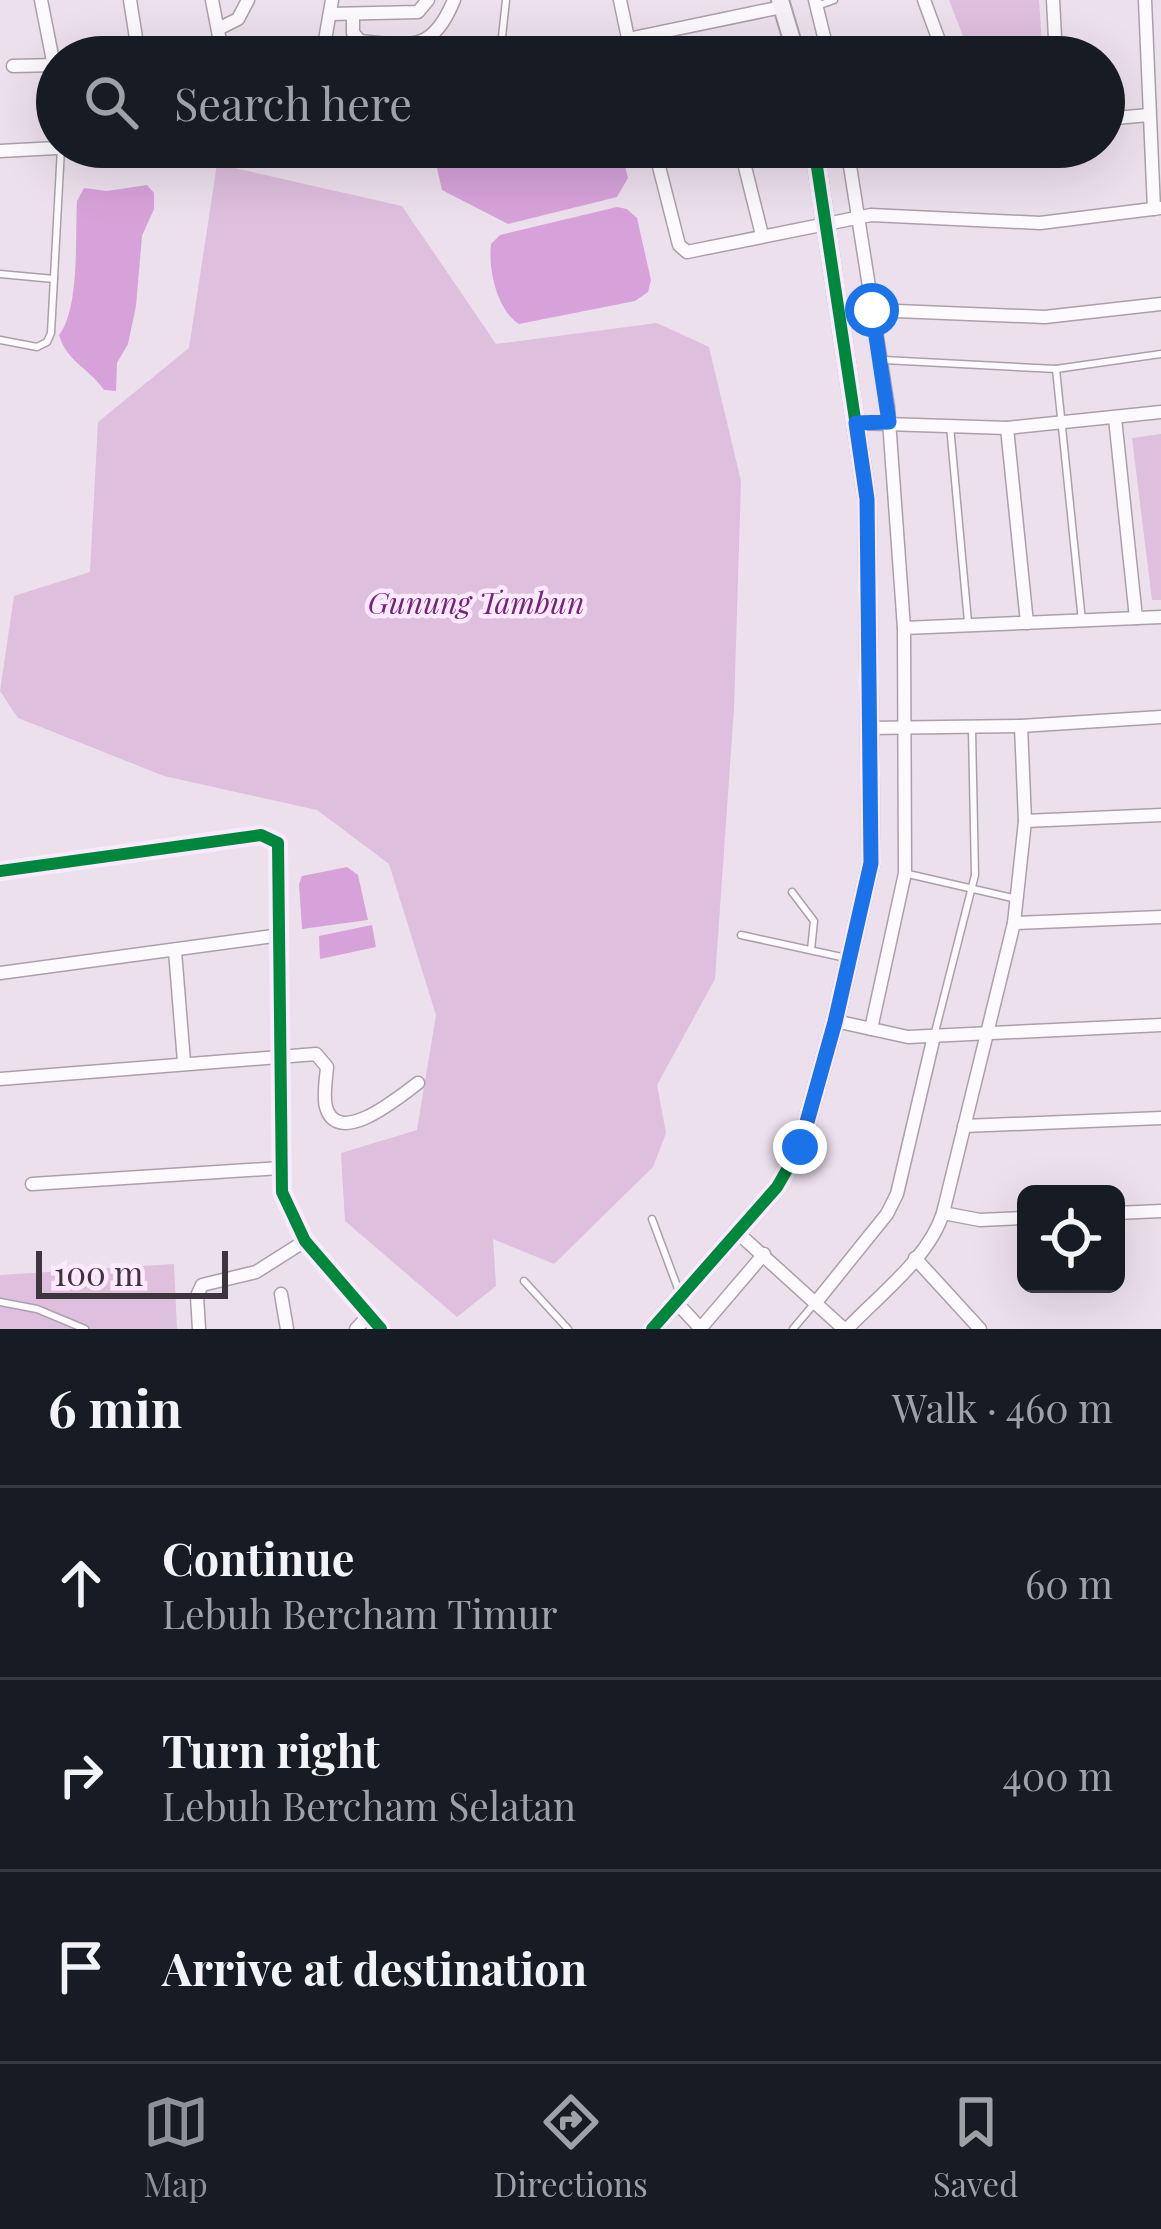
<!DOCTYPE html>
<meta charset="utf-8">
<style>
:root{--surface:#171b24;--page:#20242c;--text:#f1f3f6;--muted:#9ea1a6;--line:#363941;--accent:#8c9099}
body{margin:0;font-family:"Playfair Display",serif;background:var(--page);color:var(--text)}
.controls{position:absolute;right:36px;bottom:36px;display:grid;overflow:hidden;border-radius:18px;box-shadow:0 12px 48px #0002}
.controls button{width:108px;height:108px;display:grid;place-items:center;padding:0;border:0;border-bottom:3px solid var(--line);background:var(--surface);color:var(--text);font:60px sans-serif}
.scale{position:absolute;left:36px;bottom:30px;width:192px;box-sizing:border-box;padding-left:12px;border:6px solid #3e343e;border-top:0;font-size:33px;line-height:42px;white-space:nowrap;color:#3e343e;-webkit-text-stroke:9px #fde9fe;paint-order:stroke}
.stop{position:absolute;width:36px;height:36px;margin:-27px;border:9px solid #1a73e8;border-radius:50%;background:#fff}
.stop.end{background:#1a73e8;border-color:#fff;box-shadow:0 3px 12px #0008}
.list{margin:0;padding:0;list-style:none}
h2{display:flex;justify-content:space-between;align-items:center;height:156px;margin:0;padding:0 48px;font-size:51px}
h2 small{font-size:39px;font-weight:400;color:var(--muted)}
.list li{display:grid;grid-template-columns:78px 1fr auto;gap:36px;align-items:center;box-sizing:border-box;height:192px;padding:0 48px;border-top:3px solid var(--line)}
.list b{display:block;font-size:45px;white-space:nowrap}
.list p{margin:0;font-size:39px;white-space:nowrap;color:var(--muted)}
.list em{font-size:39px;font-style:normal;color:var(--muted)}
.icon{flex:none;width:66px;height:66px;fill:none;stroke:currentColor;stroke-width:2;stroke-linecap:round;stroke-linejoin:round}
.map{position:relative;flex:none;width:1161px;height:1329px;overflow:hidden}
.search{position:absolute;background:var(--surface);box-shadow:0 12px 48px #0002;left:36px;right:36px;top:36px;height:132px;display:flex;align-items:center;gap:30px;box-sizing:border-box;padding:0 42px;border-radius:66px;color:var(--muted);font-size:45px}
.sheet{height:732px;background:var(--surface)}
nav{display:flex;justify-content:space-around;align-items:center;box-sizing:border-box;height:168px;border-top:3px solid var(--line);background:var(--surface);font-size:33px;color:var(--muted)}
nav a{display:grid;justify-items:center;gap:6px}
nav .on{color:var(--accent)}
.map>svg:first-child{display:block}
.green{fill:#debfde}
.water{fill:#d7a2d9}
.lines{fill:none;stroke-linecap:round;stroke-linejoin:round}
.lane-casing{stroke:#aaa0aa;stroke-width:9}
.street-casing{stroke:#aaa0aa;stroke-width:15}
.secondary-casing{stroke:#aaa0aa;stroke-width:20}
.lane{stroke:#fcfafc;stroke-width:6}
.street{stroke:#fcfafc;stroke-width:12}
.secondary{stroke:#f6f1f6;stroke-width:16}
.cycleway-casing{stroke:#fde9fe;stroke-width:20}
.cycleway{stroke:#00873e;stroke-width:12}
.route{stroke:#1a73e8;stroke-width:15}
.labels{text-anchor:middle;stroke-width:9;stroke-linejoin:round;paint-order:stroke}
.park-label{font-size:30px;font-style:italic;fill:#75227a;stroke:#fde9fe}
</style>
<div class="map">
<svg width="1161" height="1329" viewBox="0 0 1161 1329">
<rect width="100%" height="100%" fill="#ede0ed"/>
<g class="green">
<path d="M 949,0 L 1039,0 L 1043,57 L 971,57 Z"/>
<path d="M 217,164 L 402,206 L 496,344 L 657,323 L 709,347 L 741,481 L 734,709 L 715,979 L 657,1085 L 666,1133 L 653,1167 L 554,1264 L 493,1239 L 496,1286 L 457,1317 L 345,1221 L 341,1153 L 417,1130 L 436,1015 L 389,864 L 317,810 L 164,776 L 18,718 L 0,691 L 14,596 L 90,572 L 98,422 L 189,348 Z"/>
<path d="M 1161,434 L 1161,600 L 1152,600 L 1132,438 Z"/>
<path d="M 174,1264 L 177,1329 L 0,1329 L 0,1275 Z"/>
</g>
<g class="water">
<path d="M 594,40 L 598,57 L 515,57 Z"/>
<path d="M 432,147 L 620,147 L 628,178 L 617,197 L 508,224 L 442,190 Z"/>
<path d="M 147,185 L 154,193 L 154,209 L 142,236 L 136,306 L 128,344 L 117,363 L 116,391 L 104,390 C 89,368 67,362 59,335 C 80,309 75,235 77,201 L 84,188 L 107,191 Z"/>
<path d="M 617,207 L 627,209 L 637,218 L 651,280 L 648,292 L 635,301 L 519,324 C 497,310 488,270 491,244 L 500,235 Z"/>
<path d="M 347,867 L 358,875 L 368,920 L 302,929 L 299,884 L 302,876 Z"/>
<path d="M 372,925 L 376,947 L 320,959 L 319,936 Z"/>
</g>
<g class="lines">
<g class="lane-casing">
<g id="lane">
<path d="M 817,6 L 834,0"/>
<path d="M 502,37 L 506,0"/>
<path d="M 0,274 L 54,279"/>
<path d="M 0,340 L 37,347 L 47,342 L 51,333 L 61,148"/>
<path d="M 884,360 L 1056,369 L 1161,354"/>
<path d="M 1056,369 L 1082,621"/>
<path d="M 950,426 L 968,622"/>
<path d="M 908,874 L 1017,899"/>
<path d="M 792,892 L 814,921 L 811,950"/>
<path d="M 741,935 L 846,958"/>
<path d="M 934,1036 L 975,875 L 972,730"/>
<path d="M 652,1219 L 680,1294"/>
<path d="M 524,1281 L 568,1329"/>
<path d="M 0,1302 L 37,1309 L 85,1329"/>
<path d="M 793,1329 L 814,1304"/>
</g>
</g>
<g class="street-casing">
<g id="street">
<path d="M 41,0 L 54,66"/>
<path d="M 130,0 L 139,57"/>
<path d="M 212,0 L 223,57"/>
<path d="M 620,0 L 632,57"/>
<path d="M 815,0 L 829,57"/>
<path d="M 924,0 L 945,57"/>
<path d="M 1053,0 L 1056,57"/>
<path d="M 1145,0 L 1154,209"/>
<path d="M 330,14 L 418,12 L 428,0"/>
<path d="M 353,14 L 353,33 L 360,41 C 411,46 432,53 454,0"/>
<path d="M 218,29 L 238,19 L 248,0"/>
<path d="M 628,39 L 782,7"/>
<path d="M 96,57 L 138,49"/>
<path d="M 322,57 L 332,0"/>
<path d="M 13,66 L 57,65"/>
<path d="M 1104,119 L 1149,115"/>
<path d="M 654,147 L 679,245 L 687,252 L 871,215 L 1040,223 L 1161,208"/>
<path d="M 740,147 L 762,235"/>
<path d="M 847,147 L 888,407 L 904,628 L 905,873 L 871,1029"/>
<path d="M 0,151 L 75,147"/>
<path d="M 872,310 L 1045,317 L 1161,304"/>
<path d="M 1115,418 L 1136,618"/>
<path d="M 856,423 L 1007,428 L 1161,412"/>
<path d="M 1007,428 L 1027,623"/>
<path d="M 904,628 L 1161,617"/>
<path d="M 870,728 L 1021,726 L 1161,717"/>
<path d="M 1025,821 L 1161,815"/>
<path d="M 0,871 L 261,835 L 278,843 L 282,1192 L 305,1241 L 381,1329"/>
<path d="M 1014,923 L 1161,917"/>
<path d="M 175,951 L 184,1062"/>
<path d="M 0,973 L 281,935"/>
<path d="M 835,1021 L 908,1037 L 1161,1025"/>
<path d="M 0,1079 L 316,1054 L 327,1067 C 326,1080 323,1096 326,1107 C 338,1149 400,1096 418,1083"/>
<path d="M 964,1126 L 1161,1118"/>
<path d="M 32,1184 L 280,1168"/>
<path d="M 943,1213 L 980,1220 L 1026,1218"/>
<path d="M 1116,1213 L 1161,1211"/>
<path d="M 738,1233 L 844,1329"/>
<path d="M 915,1258 L 980,1329"/>
<path d="M 281,1294 L 287,1329"/>
<path d="M 817,1301 L 887,1214 L 897,1194 L 934,1036"/>
<path d="M 677,1303 L 701,1329"/>
<path d="M 199,1329 L 197,1296 L 202,1285 L 256,1272 L 305,1241"/>
<path d="M 356,1329 L 369,1315"/>
<path d="M 700,1329 L 764,1254"/>
<path d="M 847,1329 C 879,1295 929,1258 943,1213 L 1014,923 L 1025,821 L 1021,726"/>
</g>
</g>
<g class="secondary-casing">
<g id="secondary">
<path d="M 780,0 L 797,57"/>
<path d="M 652,1329 L 777,1187 L 800,1147 L 835,1021 L 871,863 L 867,499 L 814,147"/>
</g>
</g>
<use href="#lane" class="lane"/>
<use href="#street" class="street"/>
<use href="#secondary" class="secondary"/>
<g class="cycleway-casing">
<g id="cycleway">
<path d="M 0,871 L 261,835 L 278,843 L 282,1192 L 305,1241 L 381,1329"/>
<path d="M 652,1329 L 777,1187 L 800,1147 L 835,1021 L 871,863 L 867,499 L 814,147"/>
</g>
</g>
<use href="#cycleway" class="cycleway"/>
</g>
<g class="lines">
<path class="route" d="M 800,1147 L 835,1022 L 871,863 L 867,499 L 856,423 L 889,422 L 872,310"/>
</g>
<g class="labels">
<g class="park-label">
<text x="476" y="614">Gunung Tambun</text>
</g>
</g>
</svg>
<div class="controls">
<button><svg class="icon" aria-label="locate" viewBox="0 0 24 24"><circle cx="12" cy="12" r="6"/><path d="M12 2v4M12 18v4M2 12h4M18 12h4"/></svg></button>
</div>
<div class="scale">100 m</div>
<div class="stop" style="left:872px;top:310px"></div>
<div class="stop end" style="left:800px;top:1147px"></div>
<div class="search"><svg class="icon" aria-label="search" viewBox="0 0 24 24"><circle cx="10" cy="10" r="6"/><path d="M15 15l6 6"/></svg>Search here</div>
</div>
<section class="sheet">
<h2>6 min<small>Walk · 460 m</small></h2>
<ul class="list">
<li><svg class="icon" aria-label="ahead" viewBox="0 0 24 24"><path d="M12 20V5M6 11l6-6 6 6"/></svg><div><b>Continue</b><p>Lebuh Bercham Timur</p></div><em>60 m</em></li>
<li><svg class="icon" aria-label="right" viewBox="0 0 24 24"><path d="M7 20v-9h11M14 6l5 5-5 5"/></svg><div><b>Turn right</b><p>Lebuh Bercham Selatan</p></div><em>400 m</em></li>
<li><svg class="icon" aria-label="arrive" viewBox="0 0 24 24"><path d="M6 21V4h12l-3 4 3 4H6"/></svg><div><b>Arrive at destination</b></div></li>
</ul>
</section>
<nav>
<a class="on"><svg class="icon" aria-label="map" viewBox="0 0 24 24"><path d="M3 6l6-2 6 2 6-2v14l-6 2-6-2-6 2zM9 4v14M15 6v14"/></svg>Map</a>
<a><svg class="icon" aria-label="directions" viewBox="0 0 24 24"><path d="M12 3l9 9-9 9-9-9zM9 14v-3h6M13 9l2 2-2 2"/></svg>Directions</a>
<a><svg class="icon" aria-label="saved" viewBox="0 0 24 24"><path d="M7 4h10v16l-5-4-5 4z"/></svg>Saved</a>
</nav>
